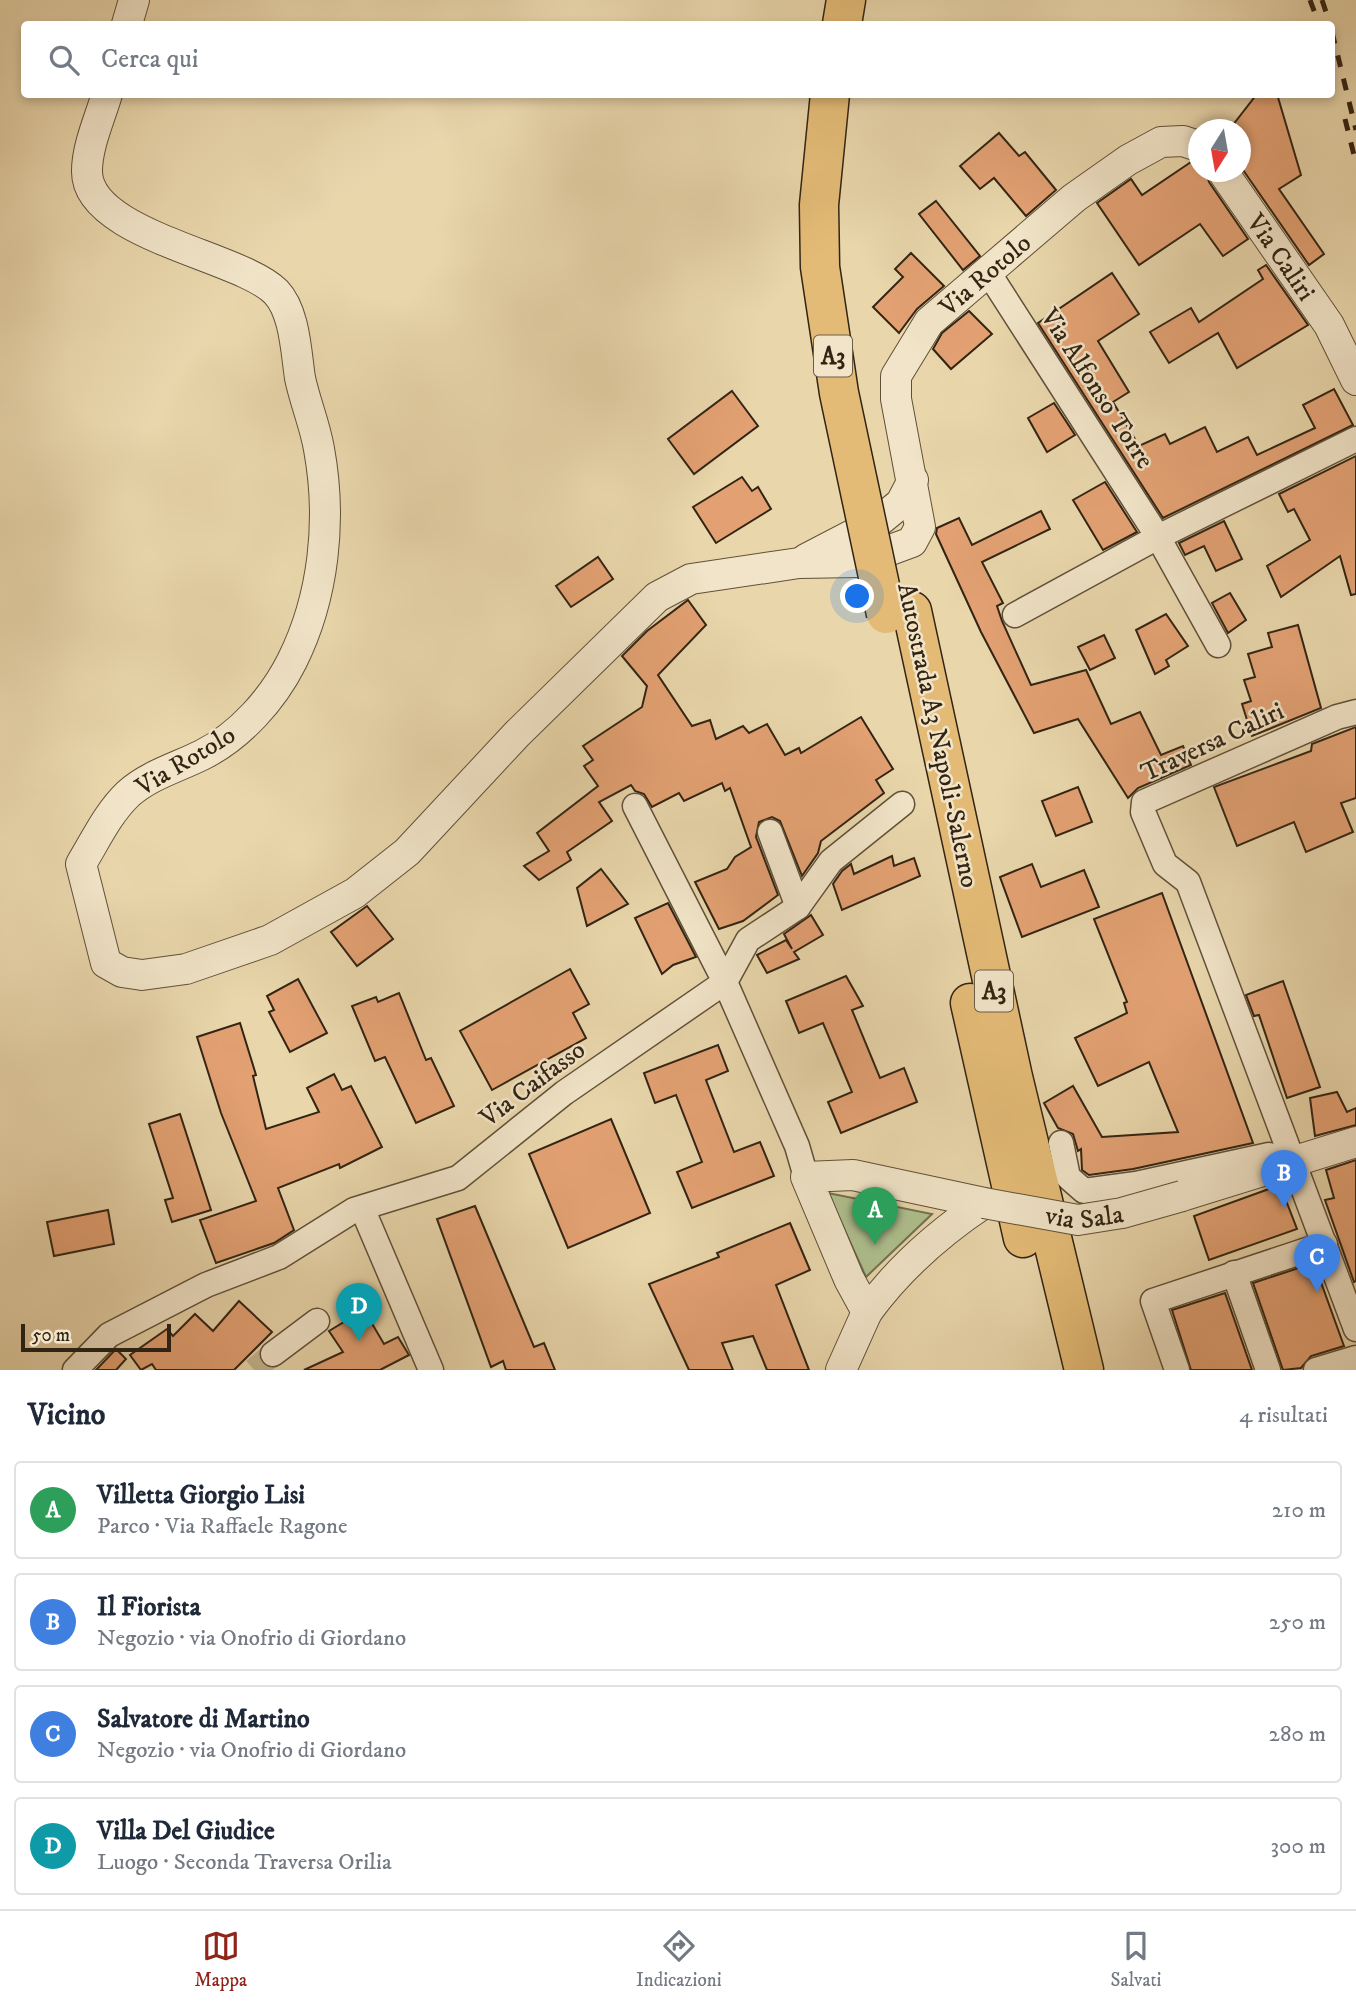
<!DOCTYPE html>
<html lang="it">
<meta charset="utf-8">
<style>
:root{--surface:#fff;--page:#f6f6f7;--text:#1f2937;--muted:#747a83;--line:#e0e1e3;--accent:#8f2418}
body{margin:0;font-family:"IM FELL DW Pica",serif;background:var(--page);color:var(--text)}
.compass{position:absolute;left:1188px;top:119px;width:63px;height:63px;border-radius:50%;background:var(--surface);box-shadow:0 4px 10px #0003;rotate:191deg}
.scale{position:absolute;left:21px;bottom:18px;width:150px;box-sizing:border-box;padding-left:7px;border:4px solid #322413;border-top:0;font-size:19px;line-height:24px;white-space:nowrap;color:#322413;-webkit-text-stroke:5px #f1e4c8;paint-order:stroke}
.you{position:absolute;left:858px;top:597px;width:24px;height:24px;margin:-18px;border:5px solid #fff;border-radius:50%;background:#1a73e8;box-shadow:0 0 0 10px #1a73e833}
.badge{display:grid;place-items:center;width:46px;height:46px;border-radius:50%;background:var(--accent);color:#fff;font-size:23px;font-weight:700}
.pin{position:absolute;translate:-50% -58px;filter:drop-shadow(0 2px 4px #0008)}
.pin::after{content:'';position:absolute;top:37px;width:24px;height:21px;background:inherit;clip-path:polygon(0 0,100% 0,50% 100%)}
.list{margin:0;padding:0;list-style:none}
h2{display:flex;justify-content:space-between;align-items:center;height:91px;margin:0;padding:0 28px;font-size:30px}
h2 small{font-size:23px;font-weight:400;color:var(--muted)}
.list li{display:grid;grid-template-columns:46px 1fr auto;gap:21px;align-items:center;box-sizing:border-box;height:98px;margin:0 14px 14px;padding:0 14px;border:2px solid var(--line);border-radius:7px}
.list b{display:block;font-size:26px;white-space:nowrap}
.list p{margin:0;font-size:23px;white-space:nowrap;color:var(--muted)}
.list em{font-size:23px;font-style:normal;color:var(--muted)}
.icon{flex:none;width:38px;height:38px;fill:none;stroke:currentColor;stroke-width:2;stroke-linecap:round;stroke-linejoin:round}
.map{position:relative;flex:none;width:1356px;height:1370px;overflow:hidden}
.search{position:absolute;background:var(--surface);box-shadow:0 4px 10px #0003;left:21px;right:21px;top:21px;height:77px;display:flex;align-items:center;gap:18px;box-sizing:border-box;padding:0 24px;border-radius:7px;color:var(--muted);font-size:26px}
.sheet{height:539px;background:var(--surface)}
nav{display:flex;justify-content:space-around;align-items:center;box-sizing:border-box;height:98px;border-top:2px solid var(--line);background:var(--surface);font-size:19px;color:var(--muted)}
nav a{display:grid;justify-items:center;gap:4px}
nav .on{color:var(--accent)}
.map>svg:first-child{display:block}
.green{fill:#afbf8e;stroke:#707250;stroke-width:2}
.building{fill:#e3a173;stroke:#322413;stroke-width:2}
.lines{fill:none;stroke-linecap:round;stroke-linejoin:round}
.minor-tunnel{stroke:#c4b28d;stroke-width:24;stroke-dasharray:24 12;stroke-linecap:butt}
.minor-casing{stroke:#605039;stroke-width:27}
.tertiary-casing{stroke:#605039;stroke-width:32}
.motorway-casing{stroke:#322413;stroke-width:41}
.minor{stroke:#f1e4c8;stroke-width:24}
.tertiary{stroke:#f1e4c8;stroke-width:30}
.motorway{stroke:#e4bb76;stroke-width:38}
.rail{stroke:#322413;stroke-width:5;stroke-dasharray:12 12;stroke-linecap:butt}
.tertiary-bridge-casing{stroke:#605039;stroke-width:32;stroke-linecap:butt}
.motorway-bridge-casing{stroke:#322413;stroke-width:41;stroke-linecap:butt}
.tertiary-bridge{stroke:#f1e4c8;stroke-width:30}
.motorway-bridge{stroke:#e4bb76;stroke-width:38}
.labels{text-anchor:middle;stroke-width:5;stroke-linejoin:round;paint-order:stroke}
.shield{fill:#f1e4c8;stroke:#6b5e49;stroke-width:2}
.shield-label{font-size:24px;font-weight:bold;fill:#322413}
.street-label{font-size:26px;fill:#322413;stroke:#f1e4c8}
</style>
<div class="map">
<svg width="1356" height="1370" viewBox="0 0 1356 1370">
<rect width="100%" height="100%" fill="#e9d6ab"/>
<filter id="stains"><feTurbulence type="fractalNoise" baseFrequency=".00286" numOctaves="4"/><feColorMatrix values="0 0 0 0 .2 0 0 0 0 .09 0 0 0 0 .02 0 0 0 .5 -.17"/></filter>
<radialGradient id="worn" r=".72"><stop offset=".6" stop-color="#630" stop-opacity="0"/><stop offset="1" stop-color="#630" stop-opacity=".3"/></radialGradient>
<path class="green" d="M 828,1193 L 932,1214 L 866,1277 Z"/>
<g class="building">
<path d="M 1257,94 L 1277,94 L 1301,175 L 1279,189 L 1324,254 L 1309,265 L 1241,167 L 1241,130 L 1229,130 Z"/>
<path d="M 999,133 L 1019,156 L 1025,152 L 1056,190 L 1026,216 L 994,178 L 980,189 L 960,166 Z"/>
<path d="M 1191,162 L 1199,163 L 1199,172 L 1206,172 L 1209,182 L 1248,239 L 1223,256 L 1200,224 L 1139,265 L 1097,203 L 1131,179 L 1142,195 Z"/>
<path d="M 936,201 L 980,256 L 963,270 L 919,214 Z"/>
<path d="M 911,253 L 944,286 L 917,309 L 899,333 L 873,307 L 903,277 L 895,269 Z"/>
<path d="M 1266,265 L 1308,325 L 1237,368 L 1218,333 L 1169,363 L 1150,332 L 1191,308 L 1199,322 L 1263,279 L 1258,270 Z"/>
<path d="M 1112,273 L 1139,314 L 1098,341 L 1129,392 L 1113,402 L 1139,446 L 1165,434 L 1170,444 L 1205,427 L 1217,452 L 1248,437 L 1257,455 L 1315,428 L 1303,405 L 1334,389 L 1353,425 L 1163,518 L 1038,323 Z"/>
<path d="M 969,311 L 992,334 L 951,369 L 933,349 L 942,333 Z"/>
<path d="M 732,391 L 758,426 L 694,474 L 668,439 Z"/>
<path d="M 1054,403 L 1075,435 L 1047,452 L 1028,418 Z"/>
<path d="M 1356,456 L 1356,594 L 1351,595 L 1340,556 L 1281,597 L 1267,566 L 1310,540 L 1294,509 L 1288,512 L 1279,494 Z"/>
<path d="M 742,477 L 752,491 L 758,487 L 771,509 L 716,543 L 693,507 Z"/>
<path d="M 1105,482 L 1137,532 L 1103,550 L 1073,500 Z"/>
<path d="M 1041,511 L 1050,529 L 982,562 L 1003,603 L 997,606 L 1002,621 L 1031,685 L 1086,670 L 1111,724 L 1140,712 L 1161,755 L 1183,746 L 1191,765 L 1138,788 L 1128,798 L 1078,719 L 1034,733 L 981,632 L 936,534 L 937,528 L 959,518 L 972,545 Z"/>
<path d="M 1224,521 L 1242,559 L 1216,571 L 1204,546 L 1185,555 L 1179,543 Z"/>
<path d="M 598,557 L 613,579 L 571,607 L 556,586 Z"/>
<path d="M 1230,593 L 1246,620 L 1228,633 L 1212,603 Z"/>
<path d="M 688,600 L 706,625 L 658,675 L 692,726 L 710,720 L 716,739 L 743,726 L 749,733 L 767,724 L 785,755 L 799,748 L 801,753 L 861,717 L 893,769 L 876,780 L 884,793 L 821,841 L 818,853 L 802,876 L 780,821 L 772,817 L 759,822 L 756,837 L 778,895 L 743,921 L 719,929 L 695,882 L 727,869 L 735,857 L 751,847 L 730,788 L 725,791 L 722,783 L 684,801 L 679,793 L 652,807 L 644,794 L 635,791 L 631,785 L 599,802 L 612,821 L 567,852 L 571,860 L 539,880 L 524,866 L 549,851 L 537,833 L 598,786 L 584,766 L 593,760 L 583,746 L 642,707 L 647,686 L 622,656 L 647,631 Z"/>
<path d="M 1166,614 L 1188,646 L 1166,660 L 1169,666 L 1155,674 L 1136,630 Z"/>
<path d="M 1298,625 L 1321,708 L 1252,736 L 1242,704 L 1251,701 L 1244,680 L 1255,677 L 1248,654 L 1272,647 L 1268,633 Z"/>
<path d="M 1104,635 L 1115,658 L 1090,670 L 1078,647 Z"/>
<path d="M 1356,727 L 1356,798 L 1341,803 L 1353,832 L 1306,852 L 1294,822 L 1237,846 L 1214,787 L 1311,751 L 1312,744 Z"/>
<path d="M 1078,787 L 1092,822 L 1056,836 L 1042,801 Z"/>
<path d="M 892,856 L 894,866 L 914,858 L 920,876 L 842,910 L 833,884 L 842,871 L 851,864 L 854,874 Z"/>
<path d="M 1032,864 L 1041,887 L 1084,870 L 1099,907 L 1022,937 L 1000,877 Z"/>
<path d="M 601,869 L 628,904 L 587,926 L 577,888 Z"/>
<path d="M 1162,893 L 1253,1143 L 1133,1169 L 1089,1175 L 1082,1170 L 1081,1149 L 1078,1151 L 1073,1134 L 1058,1128 L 1044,1103 L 1073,1086 L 1102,1137 L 1178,1132 L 1149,1062 L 1098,1086 L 1075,1038 L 1127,1013 L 1124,1003 L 1127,1002 L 1094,919 Z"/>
<path d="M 668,903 L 696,957 L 673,965 L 662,974 L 635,918 Z"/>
<path d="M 367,906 L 393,939 L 357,966 L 331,932 Z"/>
<path d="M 811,915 L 823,935 L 794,952 L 799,959 L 767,973 L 757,955 L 786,940 L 792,949 L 784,934 Z"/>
<path d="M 570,969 L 589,1004 L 573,1013 L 586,1038 L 492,1090 L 460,1031 Z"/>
<path d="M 846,976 L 863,1006 L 852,1010 L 880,1078 L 904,1068 L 917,1102 L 841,1133 L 828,1102 L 852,1092 L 823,1023 L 799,1033 L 786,1001 Z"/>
<path d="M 298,979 L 327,1033 L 290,1052 L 269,1012 L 274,1010 L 267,996 Z"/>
<path d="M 1283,981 L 1320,1087 L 1287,1098 L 1259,1015 L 1254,1016 L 1246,995 Z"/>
<path d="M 399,993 L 426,1060 L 431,1058 L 454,1106 L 416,1123 L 385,1057 L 375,1061 L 352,1006 L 376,997 L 378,1002 Z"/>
<path d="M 240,1023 L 256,1075 L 253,1076 L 266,1129 L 319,1112 L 307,1088 L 334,1074 L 342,1090 L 351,1086 L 382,1147 L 340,1168 L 339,1164 L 278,1188 L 294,1230 L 274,1243 L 216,1263 L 200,1220 L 256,1201 L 221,1113 L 197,1037 Z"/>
<path d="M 718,1045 L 728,1071 L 706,1080 L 734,1152 L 760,1142 L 774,1176 L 692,1208 L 677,1172 L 702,1162 L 676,1095 L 655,1103 L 644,1073 Z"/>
<path d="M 1337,1092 L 1347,1112 L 1356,1108 L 1356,1125 L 1315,1136 L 1310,1098 Z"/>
<path d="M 180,1114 L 211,1210 L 172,1222 L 165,1200 L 173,1198 L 149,1124 Z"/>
<path d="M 611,1119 L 650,1213 L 568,1248 L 529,1154 Z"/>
<path d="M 1356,1160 L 1356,1281 L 1354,1282 L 1325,1200 L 1334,1198 L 1326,1170 Z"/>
<path d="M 1280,1185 L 1297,1229 L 1209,1260 L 1194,1216 Z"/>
<path d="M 475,1206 L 534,1347 L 544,1343 L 555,1370 L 506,1370 L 503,1361 L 491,1367 L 437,1219 Z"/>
<path d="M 108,1210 L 114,1244 L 54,1256 L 47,1222 Z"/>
<path d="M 790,1223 L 810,1270 L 776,1285 L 809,1370 L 767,1370 L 753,1336 L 722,1343 L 733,1370 L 689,1370 L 649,1284 L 719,1257 L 717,1253 Z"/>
<path d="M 1314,1263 L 1344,1346 L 1311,1356 L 1301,1368 L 1283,1370 L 1253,1283 Z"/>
<path d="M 1225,1293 L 1252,1370 L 1191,1370 L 1172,1310 Z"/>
<path d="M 239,1301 L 272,1332 L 234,1370 L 156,1370 L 152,1364 L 141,1370 L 130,1355 L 167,1329 L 173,1336 L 195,1314 L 213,1331 Z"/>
<path d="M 364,1310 L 384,1344 L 398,1337 L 409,1355 L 380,1370 L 304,1370 L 343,1352 L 329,1331 Z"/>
<path d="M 116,1349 L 126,1359 L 116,1370 L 96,1370 Z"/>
</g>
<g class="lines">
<path class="minor-tunnel" d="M 254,1370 L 273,1354"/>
<g class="minor-casing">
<g id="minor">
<path d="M 988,272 L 1158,537 L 1218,645"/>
<path d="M 1015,615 L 1158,537 L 1356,439"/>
<path d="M 1356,712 L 1337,717 L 1144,802 L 1143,812 L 1165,864 L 1188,882 L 1356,1329"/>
<path d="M 770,832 L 798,907"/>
<path d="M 1061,1143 L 1068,1177 L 1084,1191 L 1136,1184 L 1269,1155 L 1286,1160"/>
<path d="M 806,1177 L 797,1146 L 725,982 L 748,940 L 798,907 L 831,861 L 902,804"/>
<path d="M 362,1208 L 431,1370"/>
<path d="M 1234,1273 L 1268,1370"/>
<path d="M 273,1354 L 317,1321"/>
<path d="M 75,1370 L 109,1335 L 206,1285 L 279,1257 L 354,1210 L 458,1178 L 564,1093 L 725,982 L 635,806"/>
<path d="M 1177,1370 L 1153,1301 L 1325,1244"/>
<path d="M 1316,1370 L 1356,1358"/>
</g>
</g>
<g class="tertiary-casing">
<g id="tertiary">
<path d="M 127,24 L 134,0"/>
<path id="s1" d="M 107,94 C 100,118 87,146 87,171 C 86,235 241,256 276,292 C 295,312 296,352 300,378 C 305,402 315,425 319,449 C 332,520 324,597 292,661 C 273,699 240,736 202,755 C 178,767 149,775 128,794 C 108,813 95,841 81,864 L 106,963 L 122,972 L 142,975 L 186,969 L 270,940 L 355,893 L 407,852 L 517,734 L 657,597 L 691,579 L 799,563 L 858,562 L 912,542 L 920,527 L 896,399 L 896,376 L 929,322 L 1074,198 L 1128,160 L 1161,142 L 1183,141 L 1198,146"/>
<path id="s2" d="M 1223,172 L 1329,325 L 1356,380"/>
<path d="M 806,559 L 879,521 L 901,503 L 913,480"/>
<path d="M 853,1175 L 984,1203 C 939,1233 899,1268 867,1312 L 849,1279 L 806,1177 Z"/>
<path d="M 1182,1196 L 1356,1142"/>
<path d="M 841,1370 L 867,1312"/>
</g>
</g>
<g class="motorway-casing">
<g id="motorway">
<path d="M 842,24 L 846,0"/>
<path d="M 912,611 L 1013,1077 L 1084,1370"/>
<path d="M 970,1003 L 1023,1238"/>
</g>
</g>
<use href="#minor" class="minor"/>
<use href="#tertiary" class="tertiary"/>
<use href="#motorway" class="motorway"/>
<g class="rail">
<path d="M 1310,0 L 1319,24"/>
<path d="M 1322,0 L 1330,24"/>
<path d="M 1332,32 L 1356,130"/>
<path d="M 1345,119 L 1356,163"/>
</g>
<g class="tertiary-bridge-casing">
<g id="tertiary-bridge">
<path id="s3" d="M 984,1203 L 1078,1220 L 1122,1213 L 1182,1196"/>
</g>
</g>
<g class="motorway-bridge-casing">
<path id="motorway-bridge" d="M 830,94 L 819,205 L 820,267 L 839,393 L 886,614"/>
</g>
<use href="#tertiary-bridge" class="tertiary-bridge"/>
<use href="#motorway-bridge" class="motorway-bridge"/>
</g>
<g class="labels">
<g class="shield">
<rect x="814" y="335.5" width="38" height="41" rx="5"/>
<rect x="975" y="970.5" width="38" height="41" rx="5"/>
</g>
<g class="shield-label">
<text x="833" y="364">A3</text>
<text x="994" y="999">A3</text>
</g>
<g class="street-label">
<text dy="9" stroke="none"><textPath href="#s2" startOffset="103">Via Caliri</textPath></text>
<text dy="9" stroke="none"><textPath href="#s1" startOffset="2361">Via Rotolo</textPath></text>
<text transform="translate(1098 388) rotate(57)" y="9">Via Alfonso Torre</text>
<text transform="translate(939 735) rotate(78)" y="9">Autostrada A3 Napoli-Salerno</text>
<text transform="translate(1212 741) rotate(-25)" y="9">Traversa Caliri</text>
<text transform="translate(185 760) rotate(-31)" y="9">Via Rotolo</text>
<text transform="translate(532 1083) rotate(-37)" y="9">Via Caifasso</text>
<text dy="9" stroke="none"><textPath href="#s3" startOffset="102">via Sala</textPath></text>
</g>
</g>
<rect width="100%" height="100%" filter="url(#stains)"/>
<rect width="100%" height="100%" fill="url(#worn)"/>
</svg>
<svg class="compass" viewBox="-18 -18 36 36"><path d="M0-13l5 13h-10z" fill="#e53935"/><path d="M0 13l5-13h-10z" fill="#747a83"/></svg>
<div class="scale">50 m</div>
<div class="you"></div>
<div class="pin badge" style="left:875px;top:1245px;background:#2e9e5b">A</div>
<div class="pin badge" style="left:1284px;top:1208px;background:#3f7fe0">B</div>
<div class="pin badge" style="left:1317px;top:1292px;background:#3f7fe0">C</div>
<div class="pin badge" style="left:359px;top:1341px;background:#0f9aa8">D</div>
<div class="search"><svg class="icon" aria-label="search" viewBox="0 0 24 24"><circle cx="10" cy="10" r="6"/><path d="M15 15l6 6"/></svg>Cerca qui</div>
</div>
<section class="sheet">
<h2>Vicino<small>4 risultati</small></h2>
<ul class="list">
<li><span class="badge" style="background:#2e9e5b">A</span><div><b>Villetta Giorgio Lisi</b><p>Parco · Via Raffaele Ragone</p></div><em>210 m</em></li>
<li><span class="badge" style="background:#3f7fe0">B</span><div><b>Il Fiorista</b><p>Negozio · via Onofrio di Giordano</p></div><em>250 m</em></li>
<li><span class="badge" style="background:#3f7fe0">C</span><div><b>Salvatore di Martino</b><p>Negozio · via Onofrio di Giordano</p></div><em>280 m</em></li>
<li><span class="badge" style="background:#0f9aa8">D</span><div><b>Villa Del Giudice</b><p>Luogo · Seconda Traversa Orilia</p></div><em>300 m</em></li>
</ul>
</section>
<nav>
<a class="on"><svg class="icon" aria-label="map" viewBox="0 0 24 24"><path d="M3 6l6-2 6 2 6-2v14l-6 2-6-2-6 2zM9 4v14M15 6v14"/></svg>Mappa</a>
<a><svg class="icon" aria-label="directions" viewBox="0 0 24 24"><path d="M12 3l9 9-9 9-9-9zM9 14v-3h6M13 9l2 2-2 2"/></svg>Indicazioni</a>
<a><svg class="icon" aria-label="saved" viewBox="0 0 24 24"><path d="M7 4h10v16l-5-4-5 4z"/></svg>Salvati</a>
</nav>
